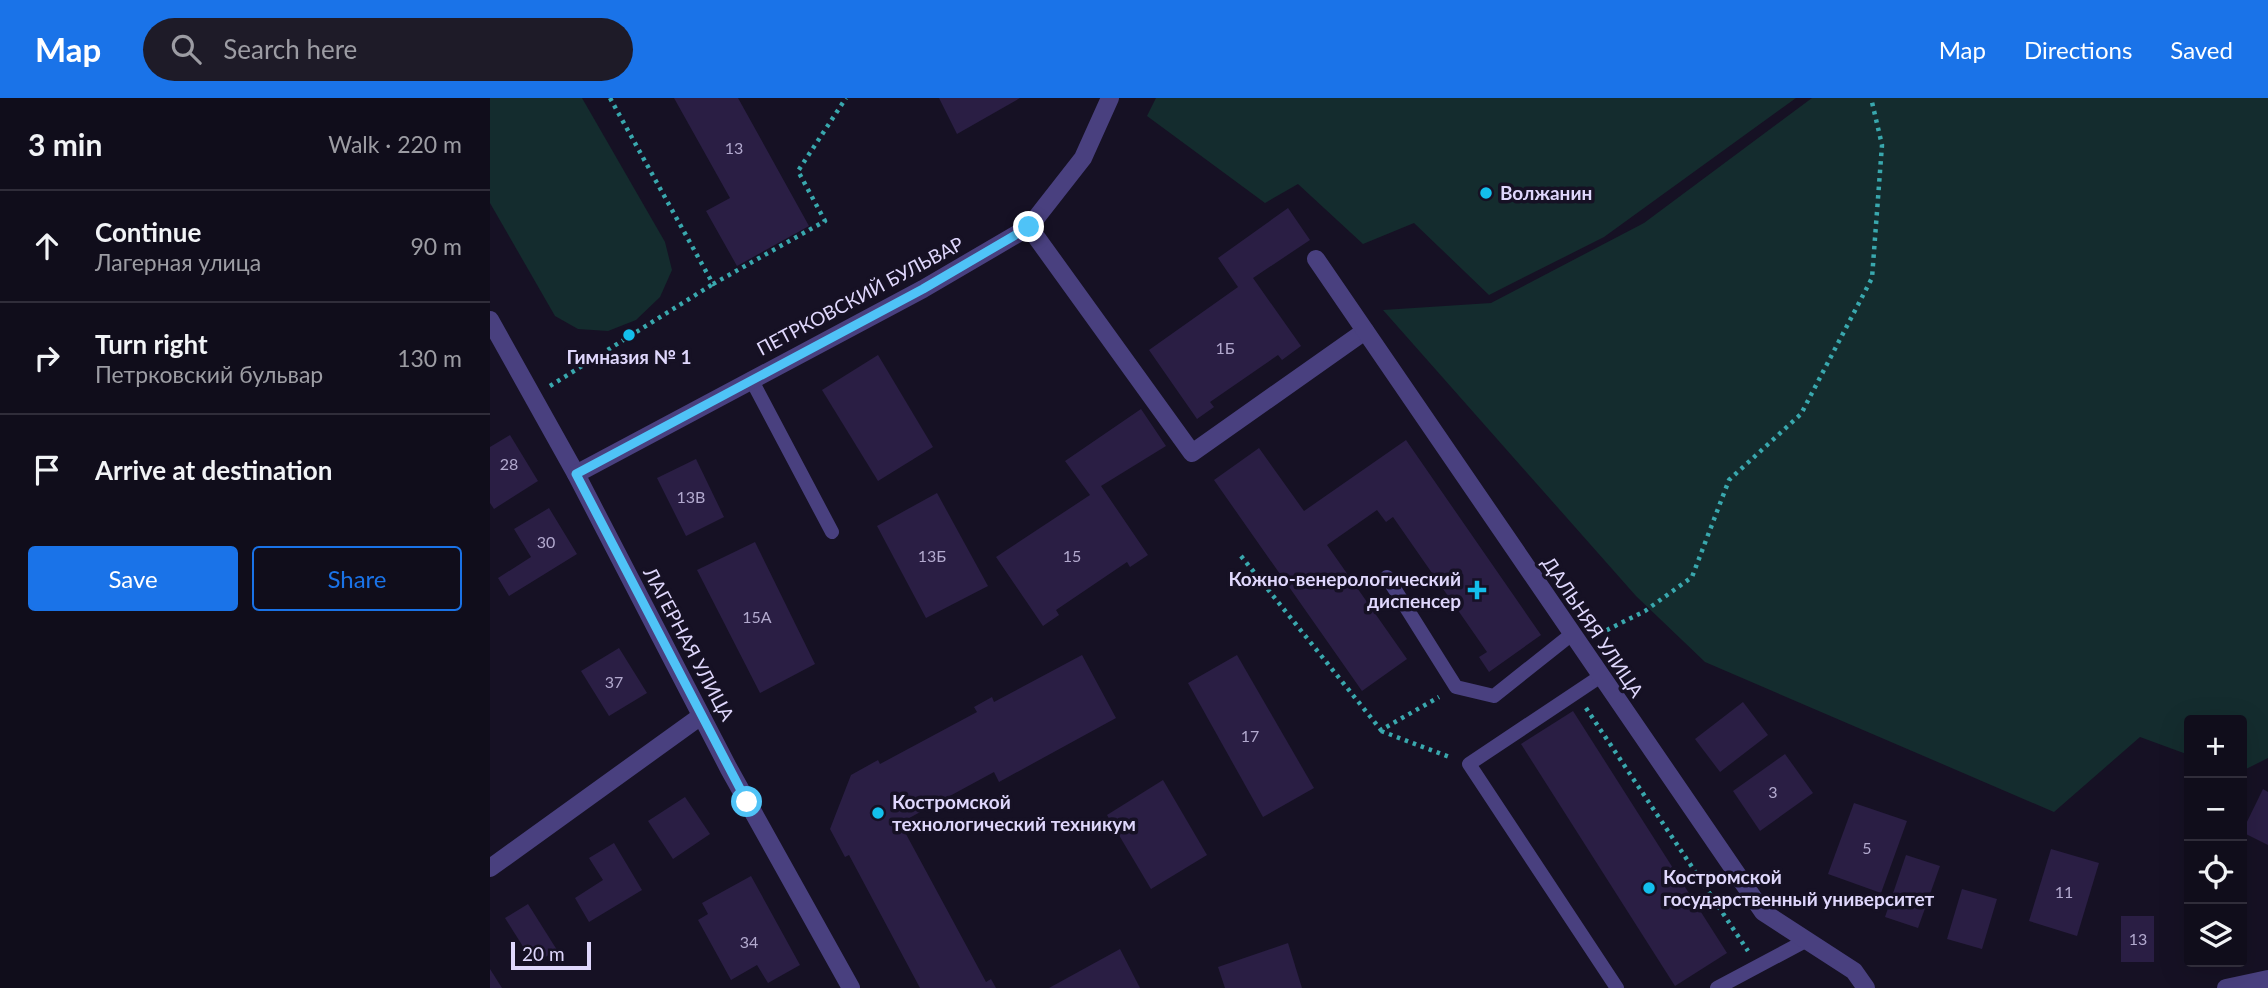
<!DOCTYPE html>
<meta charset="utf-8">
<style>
:root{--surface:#100d1b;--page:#1e1b28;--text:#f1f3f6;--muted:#9c9ca3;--line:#302d3a;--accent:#1a73e8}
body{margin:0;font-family:Lato,sans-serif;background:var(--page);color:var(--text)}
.controls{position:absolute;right:21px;bottom:21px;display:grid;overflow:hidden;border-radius:7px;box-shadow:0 7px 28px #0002}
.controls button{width:63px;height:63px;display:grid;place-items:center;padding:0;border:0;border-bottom:2px solid var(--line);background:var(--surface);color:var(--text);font:35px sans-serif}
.scale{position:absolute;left:21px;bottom:18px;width:80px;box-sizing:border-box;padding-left:7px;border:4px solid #dfd7fc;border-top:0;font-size:19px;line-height:24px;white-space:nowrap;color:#dfd7fc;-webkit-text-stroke:5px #161124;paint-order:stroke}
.stop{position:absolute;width:21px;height:21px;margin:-16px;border:5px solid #4fc3f7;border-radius:50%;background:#fff}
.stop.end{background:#4fc3f7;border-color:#fff;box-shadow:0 2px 7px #0008}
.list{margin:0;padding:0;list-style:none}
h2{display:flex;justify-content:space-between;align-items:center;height:91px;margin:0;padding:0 28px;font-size:30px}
h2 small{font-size:23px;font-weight:400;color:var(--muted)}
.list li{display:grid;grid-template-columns:46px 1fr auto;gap:21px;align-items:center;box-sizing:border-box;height:112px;padding:0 28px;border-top:2px solid var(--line)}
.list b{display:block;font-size:26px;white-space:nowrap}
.list p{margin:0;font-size:23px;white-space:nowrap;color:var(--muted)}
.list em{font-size:23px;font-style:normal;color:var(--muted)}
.actions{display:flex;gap:14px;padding:21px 28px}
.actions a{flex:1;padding:16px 0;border:2px solid var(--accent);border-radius:7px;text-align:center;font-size:24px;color:var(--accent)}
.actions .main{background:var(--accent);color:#fff}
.icon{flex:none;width:38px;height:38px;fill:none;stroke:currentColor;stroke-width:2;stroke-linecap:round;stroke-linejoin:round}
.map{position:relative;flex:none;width:1778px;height:890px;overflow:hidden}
header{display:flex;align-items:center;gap:42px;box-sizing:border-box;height:98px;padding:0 35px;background:var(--accent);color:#fff}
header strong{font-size:33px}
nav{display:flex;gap:38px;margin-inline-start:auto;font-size:24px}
.search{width:490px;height:63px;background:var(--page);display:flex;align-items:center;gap:18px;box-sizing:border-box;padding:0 24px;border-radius:38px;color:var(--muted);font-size:26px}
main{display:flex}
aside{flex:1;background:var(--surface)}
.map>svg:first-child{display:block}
.green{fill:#142c2e}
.building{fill:#2a1e44}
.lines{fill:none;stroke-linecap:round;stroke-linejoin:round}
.path{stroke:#39a8ae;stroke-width:4.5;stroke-dasharray:3.5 5;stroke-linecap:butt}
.service{stroke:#49407f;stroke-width:14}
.minor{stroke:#49407f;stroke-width:18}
.route{stroke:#4fc3f7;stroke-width:9}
.poi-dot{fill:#13bfec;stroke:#161124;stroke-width:2.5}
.labels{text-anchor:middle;stroke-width:7;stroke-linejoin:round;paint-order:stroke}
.number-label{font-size:16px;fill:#b2a9ce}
.poi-label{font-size:19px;font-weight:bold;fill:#dfd7fc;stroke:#161124;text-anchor:start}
.street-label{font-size:19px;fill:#dfd7fc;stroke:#161124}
</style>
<header>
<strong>Map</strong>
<div class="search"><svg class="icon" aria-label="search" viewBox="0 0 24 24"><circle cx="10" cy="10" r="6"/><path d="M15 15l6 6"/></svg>Search here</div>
<nav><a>Map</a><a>Directions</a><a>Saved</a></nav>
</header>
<main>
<aside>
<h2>3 min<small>Walk · 220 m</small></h2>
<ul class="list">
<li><svg class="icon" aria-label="ahead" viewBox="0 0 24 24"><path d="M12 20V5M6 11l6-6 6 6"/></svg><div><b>Continue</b><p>Лагерная улица</p></div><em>90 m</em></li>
<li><svg class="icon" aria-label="right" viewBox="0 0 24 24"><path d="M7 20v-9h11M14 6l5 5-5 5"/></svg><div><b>Turn right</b><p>Петрковский бульвар</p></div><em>130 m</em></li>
<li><svg class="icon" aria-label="arrive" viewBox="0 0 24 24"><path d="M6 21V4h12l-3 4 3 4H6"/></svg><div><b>Arrive at destination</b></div></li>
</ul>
<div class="actions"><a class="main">Save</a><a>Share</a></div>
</aside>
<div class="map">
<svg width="1778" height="890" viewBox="0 0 1778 890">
<rect width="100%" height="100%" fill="#161124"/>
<g class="green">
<path d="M 0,0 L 92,0 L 175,144 L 182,172 L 170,199 L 146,222 L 118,233 L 88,231 L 65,218 L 0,105 Z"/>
<path d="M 666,0 L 1306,0 L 1114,139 L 999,197 L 924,125 L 873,146 L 808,86 L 775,105 L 657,18 Z"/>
<path d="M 1322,0 L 1778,0 L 1778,660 L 1752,673 L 1752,622 L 1699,622 L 1699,657 L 1650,639 L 1564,714 L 1215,564 L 1146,498 L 893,212 L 1001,205 L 1154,125 Z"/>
</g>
<g class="building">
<path d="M 184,0 L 248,0 L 319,128 L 247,168 L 216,113 L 240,100 Z"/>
<path d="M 449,0 L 530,0 L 467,36 Z"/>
<path d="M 798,110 L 820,142 L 763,180 L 811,248 L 792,262 L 788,257 L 720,304 L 724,309 L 707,321 L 659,252 L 748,189 L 728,160 Z"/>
<path d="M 388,257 L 443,349 L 388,383 L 332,292 Z"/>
<path d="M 651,311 L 676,348 L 611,388 L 658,457 L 640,469 L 637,464 L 566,512 L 569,517 L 553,528 L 506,459 L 600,397 L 575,363 Z"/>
<path d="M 20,337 L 48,383 L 4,411 L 0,405 L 0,349 Z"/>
<path d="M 916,342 L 1051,537 L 999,574 L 989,559 L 997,554 L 903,419 L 896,424 L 887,412 L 837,447 L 917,561 L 872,593 L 724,382 L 769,350 L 814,413 Z"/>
<path d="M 206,361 L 234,419 L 196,438 L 167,380 Z"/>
<path d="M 447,395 L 498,488 L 436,520 L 387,428 Z"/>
<path d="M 59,410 L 87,456 L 19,498 L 8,480 L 41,459 L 24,431 Z"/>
<path d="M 265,444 L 325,566 L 270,595 L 207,472 Z"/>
<path d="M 129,550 L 157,595 L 119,618 L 91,573 Z"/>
<path d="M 592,557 L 626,620 L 509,684 L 504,674 L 410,725 L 496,884 L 501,881 L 506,890 L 430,890 L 359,757 L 355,759 L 340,731 L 361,677 L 388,662 L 390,666 L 487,614 L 484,609 L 502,599 L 504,604 Z"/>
<path d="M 747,557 L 824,690 L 773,719 L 698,585 Z"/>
<path d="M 1253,604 L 1278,637 L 1230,674 L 1205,641 Z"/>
<path d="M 1083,613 L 1237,855 L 1185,888 L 1031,646 Z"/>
<path d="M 1295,656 L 1323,695 L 1270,733 L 1243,693 Z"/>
<path d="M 673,682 L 717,757 L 661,791 L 617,717 Z"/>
<path d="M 1773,691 L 1778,694 L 1778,747 L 1752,734 Z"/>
<path d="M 195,699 L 220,736 L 183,761 L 158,723 Z"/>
<path d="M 1364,705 L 1417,723 L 1391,795 L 1338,776 Z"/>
<path d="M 124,745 L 152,792 L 99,824 L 85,800 L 113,782 L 99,760 Z"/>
<path d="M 1561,751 L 1609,765 L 1587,838 L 1539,823 Z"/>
<path d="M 1416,757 L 1450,768 L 1428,830 L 1395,819 Z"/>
<path d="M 261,778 L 310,867 L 278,885 L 267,867 L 241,882 L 208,822 L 218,816 L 212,805 Z"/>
<path d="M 1472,791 L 1507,801 L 1492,851 L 1457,841 Z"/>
<path d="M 38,806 L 67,852 L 44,866 L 15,820 Z"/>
<rect x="1631" y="818" width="33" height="46"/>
<path d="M 798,845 L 812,890 L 735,890 L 728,869 Z"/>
<path d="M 630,851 L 650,890 L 559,890 Z"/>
<path d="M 0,871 L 12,890 L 0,890 Z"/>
</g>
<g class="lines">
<g class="path">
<path d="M 120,0 L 223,186 L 335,123 L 308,73 L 356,0"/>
<path d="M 60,288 L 223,186"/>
<path d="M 751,458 L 891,632 L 949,599"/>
<path d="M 1109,536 L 1155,513 L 1202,479 L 1239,382 L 1311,316 L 1382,180 L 1392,47 L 1381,0"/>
<path d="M 1096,610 L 1258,853"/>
<path d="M 891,633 L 962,660"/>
</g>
<g class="service">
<path d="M 261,281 L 342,434"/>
<path d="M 897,479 L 966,589 L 1004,598 L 1082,536"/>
<path d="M 1111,578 L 979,666 L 1127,890"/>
<path d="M 1227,890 L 1317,842"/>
</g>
<g class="minor">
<path d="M 539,129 L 702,355 L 875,233"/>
<path d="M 826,161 L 1273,814 L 1364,873 L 1376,890"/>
<path d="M 0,222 L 86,376 L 239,671 L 361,890"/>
<path d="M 86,376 L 433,191 L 539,129 L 593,60 L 620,0"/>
<path d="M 0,770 L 211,618"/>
<path d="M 1736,890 L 1778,881"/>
</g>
</g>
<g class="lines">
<path class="route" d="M 257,704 L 86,376 L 433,191 L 539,129"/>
</g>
<g class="poi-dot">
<circle cx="996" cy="95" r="7"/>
<circle cx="139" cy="237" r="7"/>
<path d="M983.5 481.5h7v7h7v7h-7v7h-7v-7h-7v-7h7z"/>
<circle cx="388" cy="715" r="7"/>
<circle cx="1159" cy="790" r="7"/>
</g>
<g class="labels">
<g class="number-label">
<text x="244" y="56">13</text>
<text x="735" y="256">1Б</text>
<text x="19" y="372">28</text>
<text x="201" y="405">13В</text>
<text x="56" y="450">30</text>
<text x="442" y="464">13Б</text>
<text x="582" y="464">15</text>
<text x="267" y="525">15А</text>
<text x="124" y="590">37</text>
<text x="760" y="644">17</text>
<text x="1283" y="700">3</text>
<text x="1377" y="756">5</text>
<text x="1574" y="800">11</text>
<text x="1648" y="847">13</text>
<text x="259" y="850">34</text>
</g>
<g class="poi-label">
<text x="1010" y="102">Волжанин</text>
<text x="139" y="266" text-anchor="middle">Гимназия № 1</text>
<text x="971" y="488" text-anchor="end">Кожно-венерологический<tspan x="971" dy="22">диспенсер</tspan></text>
<text x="402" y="711">Костромской<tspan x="402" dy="22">технологический техникум</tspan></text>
<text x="1173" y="786">Костромской<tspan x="1173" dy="22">государственный университет</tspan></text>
</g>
<g class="street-label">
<text transform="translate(370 198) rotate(-28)" y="7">ПЕТРКОВСКИЙ БУЛЬВАР</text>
<text transform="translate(1103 529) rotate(56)" y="7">ДАЛЬНЯЯ УЛИЦА</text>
<text transform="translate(199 546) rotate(62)" y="7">ЛАГЕРНАЯ УЛИЦА</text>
</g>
</g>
</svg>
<div class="controls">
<button>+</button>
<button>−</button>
<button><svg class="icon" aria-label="locate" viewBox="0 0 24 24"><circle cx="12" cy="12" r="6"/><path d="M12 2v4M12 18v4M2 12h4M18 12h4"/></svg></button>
<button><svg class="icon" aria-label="layers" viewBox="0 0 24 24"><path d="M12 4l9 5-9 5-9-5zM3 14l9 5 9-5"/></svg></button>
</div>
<div class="scale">20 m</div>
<div class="stop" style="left:257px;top:704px"></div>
<div class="stop end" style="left:539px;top:129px"></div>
</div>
</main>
